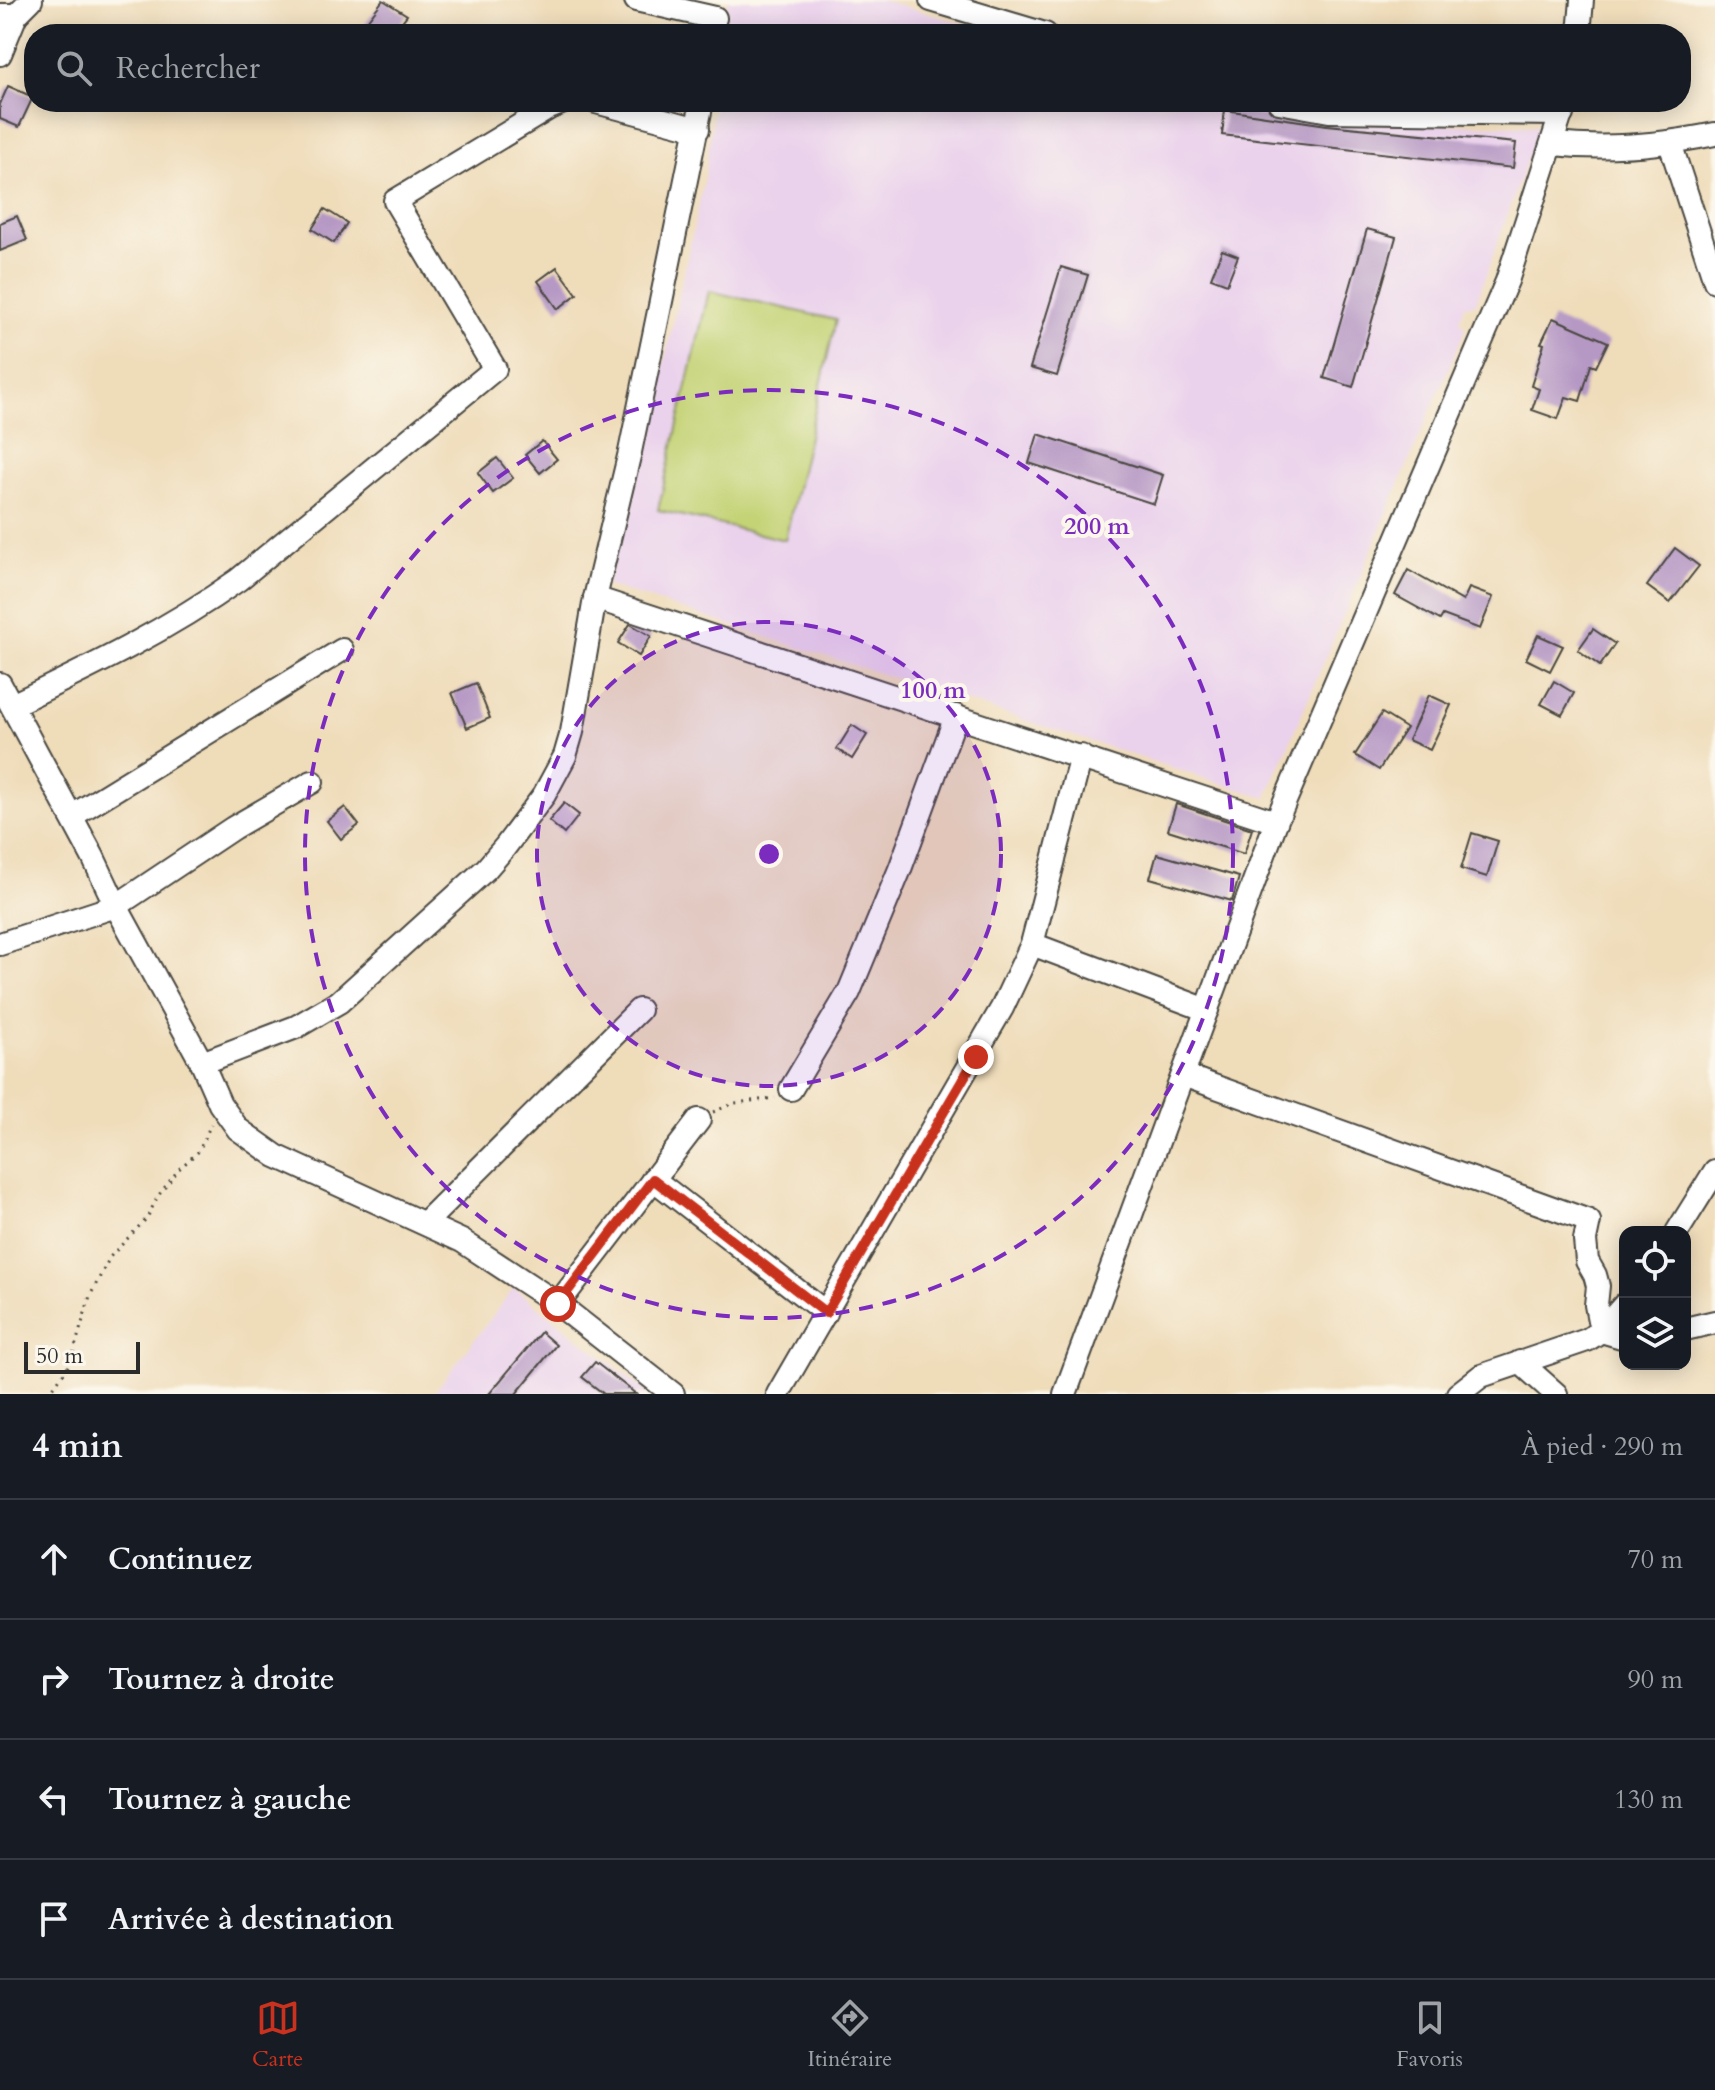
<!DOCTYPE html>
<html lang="fr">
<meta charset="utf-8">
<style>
:root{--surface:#171b24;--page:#242831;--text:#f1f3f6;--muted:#9ea1a6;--line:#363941;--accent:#c8321e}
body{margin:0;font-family:Cardo,serif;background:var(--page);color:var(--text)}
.controls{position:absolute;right:24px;bottom:24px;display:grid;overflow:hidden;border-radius:16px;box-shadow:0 4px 20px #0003}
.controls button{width:72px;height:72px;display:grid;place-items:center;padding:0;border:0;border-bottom:2px solid var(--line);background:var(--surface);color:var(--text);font:40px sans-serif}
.scale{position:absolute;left:24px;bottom:20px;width:116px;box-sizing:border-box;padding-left:8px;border:4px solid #2b2b2b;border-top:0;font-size:22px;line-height:28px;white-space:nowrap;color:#2b2b2b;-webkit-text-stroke:6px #fbf7ec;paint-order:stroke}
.stop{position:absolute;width:24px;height:24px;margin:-18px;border:6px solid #c8321e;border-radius:50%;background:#fff}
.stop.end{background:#c8321e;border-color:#fff;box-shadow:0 2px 8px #0008}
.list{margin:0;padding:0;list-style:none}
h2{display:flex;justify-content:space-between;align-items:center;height:104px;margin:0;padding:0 32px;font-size:34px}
h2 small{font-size:26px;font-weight:400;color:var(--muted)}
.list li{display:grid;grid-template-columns:52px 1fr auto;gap:24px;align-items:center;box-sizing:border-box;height:120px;padding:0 32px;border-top:2px solid var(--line)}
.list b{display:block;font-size:30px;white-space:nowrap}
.list em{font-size:26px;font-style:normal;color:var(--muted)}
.icon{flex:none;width:44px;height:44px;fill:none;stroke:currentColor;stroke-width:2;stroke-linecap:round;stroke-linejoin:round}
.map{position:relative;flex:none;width:1715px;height:1394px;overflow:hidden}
.search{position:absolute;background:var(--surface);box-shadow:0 4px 20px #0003;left:24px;right:24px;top:24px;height:88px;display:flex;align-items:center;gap:20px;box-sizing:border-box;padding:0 28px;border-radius:32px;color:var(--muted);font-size:30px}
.sheet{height:584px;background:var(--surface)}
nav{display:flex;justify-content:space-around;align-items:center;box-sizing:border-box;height:112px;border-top:2px solid var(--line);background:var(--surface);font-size:22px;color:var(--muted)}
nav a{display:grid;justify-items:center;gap:4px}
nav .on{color:var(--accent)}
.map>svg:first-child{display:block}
.built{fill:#ead1ec}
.green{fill:#c4d376;stroke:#787f50;stroke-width:2}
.building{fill:#b698c4}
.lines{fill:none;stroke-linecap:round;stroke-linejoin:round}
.minor-casing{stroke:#484640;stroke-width:26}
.path{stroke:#484640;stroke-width:3;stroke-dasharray:2 6;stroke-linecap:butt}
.minor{stroke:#fff;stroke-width:22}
.route{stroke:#c8321e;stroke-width:10}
.ring{fill:none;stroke:#7b2cbf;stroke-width:4;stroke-dasharray:14 10}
.centre{fill:#7b2cbf;stroke:#fbf7ec;stroke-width:4}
.ring-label{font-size:24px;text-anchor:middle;font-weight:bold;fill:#7b2cbf;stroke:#fbf7ec;stroke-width:8;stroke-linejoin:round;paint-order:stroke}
</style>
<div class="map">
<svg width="1715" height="1394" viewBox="0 0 1715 1394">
<rect width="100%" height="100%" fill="#fbf7ec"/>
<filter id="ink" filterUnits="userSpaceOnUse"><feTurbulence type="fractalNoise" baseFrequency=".0125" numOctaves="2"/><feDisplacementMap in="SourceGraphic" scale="16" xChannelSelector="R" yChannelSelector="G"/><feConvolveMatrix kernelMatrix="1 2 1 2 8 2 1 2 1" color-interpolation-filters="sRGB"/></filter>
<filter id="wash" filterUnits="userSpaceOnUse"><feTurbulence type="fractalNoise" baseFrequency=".006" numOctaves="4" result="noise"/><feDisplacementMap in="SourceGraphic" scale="32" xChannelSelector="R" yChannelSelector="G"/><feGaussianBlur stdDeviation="1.8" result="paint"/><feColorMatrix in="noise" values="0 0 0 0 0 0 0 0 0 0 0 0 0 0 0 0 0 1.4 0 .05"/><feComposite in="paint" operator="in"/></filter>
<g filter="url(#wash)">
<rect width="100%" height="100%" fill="#efdcb9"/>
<g class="built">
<path d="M 728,0 L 881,0 L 1000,34 L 724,34 Z"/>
<path d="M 715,102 L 1233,102 L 1325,118 L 1449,125 L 1539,126 L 1476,303 L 1465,305 L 1460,321 L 1466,327 L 1266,798 L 606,585 L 645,451 L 705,177 Z"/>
<path d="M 514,1288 L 650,1394 L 433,1394 Z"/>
</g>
<path class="green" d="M 709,291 L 836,320 L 785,540 L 658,510 Z"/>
<g id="blocks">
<g class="building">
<path d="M 383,0 L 407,15 L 392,34 L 368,34 L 361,29 Z"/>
<path d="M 8,86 L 33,97 L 19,127 L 0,119 L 0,104 Z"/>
<path d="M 1225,110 L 1327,125 L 1516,143 L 1513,168 L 1222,135 Z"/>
<path d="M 325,209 L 347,223 L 334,243 L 312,229 Z"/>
<path d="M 17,216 L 27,240 L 0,251 L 0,223 Z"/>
<path d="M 1367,229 L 1396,237 L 1353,387 L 1324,378 Z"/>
<path d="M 1222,250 L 1238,256 L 1227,284 L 1211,278 Z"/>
<path d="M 557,267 L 577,294 L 558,309 L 538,281 Z"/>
<path d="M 1061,267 L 1088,275 L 1057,376 L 1030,368 Z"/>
<path d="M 1553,318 L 1608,342 L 1596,367 L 1591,365 L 1580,401 L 1566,397 L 1558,419 L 1532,410 L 1539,389 L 1531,386 L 1544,344 L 1541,343 Z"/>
<path d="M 1038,434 L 1163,475 L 1154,504 L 1029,463 Z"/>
<path d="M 542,441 L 557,459 L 540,473 L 525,455 Z"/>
<path d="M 497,458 L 513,478 L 493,493 L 478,473 Z"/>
<path d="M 1675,548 L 1699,566 L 1670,603 L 1647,586 Z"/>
<path d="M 1408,570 L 1463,601 L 1469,588 L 1493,597 L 1480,629 L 1443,615 L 1440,620 L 1395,595 Z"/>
<path d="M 630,624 L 651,636 L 639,656 L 618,643 Z"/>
<path d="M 1593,629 L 1615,644 L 1600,666 L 1578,650 Z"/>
<path d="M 1538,635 L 1563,646 L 1550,671 L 1526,659 Z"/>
<path d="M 1554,681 L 1574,693 L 1562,715 L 1541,704 Z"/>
<path d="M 476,683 L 490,718 L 467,728 L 452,693 Z"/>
<path d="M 1429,695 L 1451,705 L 1430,750 L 1408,740 Z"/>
<path d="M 1382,713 L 1406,728 L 1379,770 L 1355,755 Z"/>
<path d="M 852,725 L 867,735 L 852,759 L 837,749 Z"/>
<path d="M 564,803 L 579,815 L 564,834 L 549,821 Z"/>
<path d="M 1176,804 L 1252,829 L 1244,854 L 1168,830 Z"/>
<path d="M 345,807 L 359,825 L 341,839 L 327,821 Z"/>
<path d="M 1472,833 L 1498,841 L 1487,877 L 1461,869 Z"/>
<path d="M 1157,854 L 1239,877 L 1232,901 L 1150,878 Z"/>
<path d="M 541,1332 L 556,1345 L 516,1394 L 489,1394 Z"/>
<path d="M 595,1362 L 636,1394 L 604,1394 L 582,1377 Z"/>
</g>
</g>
</g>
<g filter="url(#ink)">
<use href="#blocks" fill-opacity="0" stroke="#484640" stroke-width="2"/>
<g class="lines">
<g class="minor-casing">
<g id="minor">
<path d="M 636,0 L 715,18"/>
<path d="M 931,0 L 1045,34"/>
<path d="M 1,15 L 16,15 L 31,0"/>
<path d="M 1579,34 L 1582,0"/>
<path d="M 0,54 L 16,15"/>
<path d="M 596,102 L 698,129"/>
<path d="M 1279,102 L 1329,111 L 1562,114"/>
<path d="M 1670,143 L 1715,281"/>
<path d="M 1554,144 C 1609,150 1661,145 1715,134"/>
<path d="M 595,598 L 1276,822"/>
<path d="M 0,684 L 93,857 L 116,906 L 202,1063 L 220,1104 L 238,1129 L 276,1156 L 462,1241 L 558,1304 L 673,1394"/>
<path d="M 12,705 C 91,667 166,631 238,580 L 495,369 L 395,201 L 549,108 L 564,102"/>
<path d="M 72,816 L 342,650"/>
<path d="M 0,944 L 116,906 L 233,828 L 312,782"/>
<path d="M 1032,944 L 1207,1010"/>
<path d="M 202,1063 L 296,1027 L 339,1002 L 486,869 L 505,847 L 544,795 L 565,756 L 572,732 L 595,598 L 630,452 L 702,102"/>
<path d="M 1183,1075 L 1589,1221 L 1585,1240 L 1587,1261 L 1595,1275 L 1598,1286 L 1596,1305 L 1601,1331 L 1625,1338"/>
<path d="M 791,1089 L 849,992 L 900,869 L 956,716"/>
<path d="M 653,1179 L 826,1313"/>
<path d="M 425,1223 L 639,1010"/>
<path d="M 1677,1232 L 1715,1171"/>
<path d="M 558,1304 L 699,1120"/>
<path d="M 1685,1329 L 1715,1322"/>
<path d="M 1520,1362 L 1556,1394"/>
<path d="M 778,1394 L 1002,1008 L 1032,944 L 1081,756"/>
<path d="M 1065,1394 L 1276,822 L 1507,281 L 1565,102"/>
<path d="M 1458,1394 L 1481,1376 L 1587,1340 L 1601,1331 L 1625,1304"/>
</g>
</g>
<g class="path">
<path d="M 713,1112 L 735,1103 L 775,1098"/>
<path d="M 49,1394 L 70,1364 L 90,1296 L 110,1257 L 147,1218 L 158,1196 L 179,1169 L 199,1151 L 211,1124"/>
</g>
<use href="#minor" class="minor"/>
</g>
</g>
<g class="lines" filter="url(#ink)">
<path class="route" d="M 558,1304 L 653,1179 L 826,1313 L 976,1057"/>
</g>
<circle cx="769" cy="854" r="232" fill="#7b2cbf" fill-opacity=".12"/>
<g class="ring">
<circle cx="769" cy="854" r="232"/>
<circle cx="769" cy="854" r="464"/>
</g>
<circle cx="769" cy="854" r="12" class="centre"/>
<g class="ring-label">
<text x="1097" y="534">200 m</text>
<text x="933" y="698">100 m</text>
</g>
</svg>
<div class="controls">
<button><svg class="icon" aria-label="locate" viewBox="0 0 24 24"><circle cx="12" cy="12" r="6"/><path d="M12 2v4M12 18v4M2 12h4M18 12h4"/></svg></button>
<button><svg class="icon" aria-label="layers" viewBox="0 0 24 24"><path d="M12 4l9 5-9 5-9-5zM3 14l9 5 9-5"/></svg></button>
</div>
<div class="scale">50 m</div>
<div class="stop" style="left:558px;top:1304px"></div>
<div class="stop end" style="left:976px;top:1057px"></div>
<div class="search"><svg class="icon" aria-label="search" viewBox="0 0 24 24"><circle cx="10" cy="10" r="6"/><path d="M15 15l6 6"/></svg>Rechercher</div>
</div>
<section class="sheet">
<h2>4 min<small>À pied · 290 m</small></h2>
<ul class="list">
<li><svg class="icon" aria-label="ahead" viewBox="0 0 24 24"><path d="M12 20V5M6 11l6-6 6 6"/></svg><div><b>Continuez</b></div><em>70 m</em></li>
<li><svg class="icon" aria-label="right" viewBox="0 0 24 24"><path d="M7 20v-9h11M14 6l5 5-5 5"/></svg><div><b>Tournez à droite</b></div><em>90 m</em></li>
<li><svg class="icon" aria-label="left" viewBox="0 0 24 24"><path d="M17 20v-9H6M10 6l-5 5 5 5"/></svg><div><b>Tournez à gauche</b></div><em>130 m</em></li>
<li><svg class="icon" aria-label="arrive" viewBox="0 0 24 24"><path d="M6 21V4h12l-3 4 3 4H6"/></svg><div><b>Arrivée à destination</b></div></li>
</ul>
</section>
<nav>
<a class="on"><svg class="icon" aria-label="map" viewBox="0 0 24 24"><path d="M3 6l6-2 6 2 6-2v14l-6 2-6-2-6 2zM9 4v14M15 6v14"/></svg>Carte</a>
<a><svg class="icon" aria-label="directions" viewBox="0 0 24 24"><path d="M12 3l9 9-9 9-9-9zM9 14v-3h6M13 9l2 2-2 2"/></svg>Itinéraire</a>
<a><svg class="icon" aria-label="saved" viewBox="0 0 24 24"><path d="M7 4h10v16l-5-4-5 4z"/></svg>Favoris</a>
</nav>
